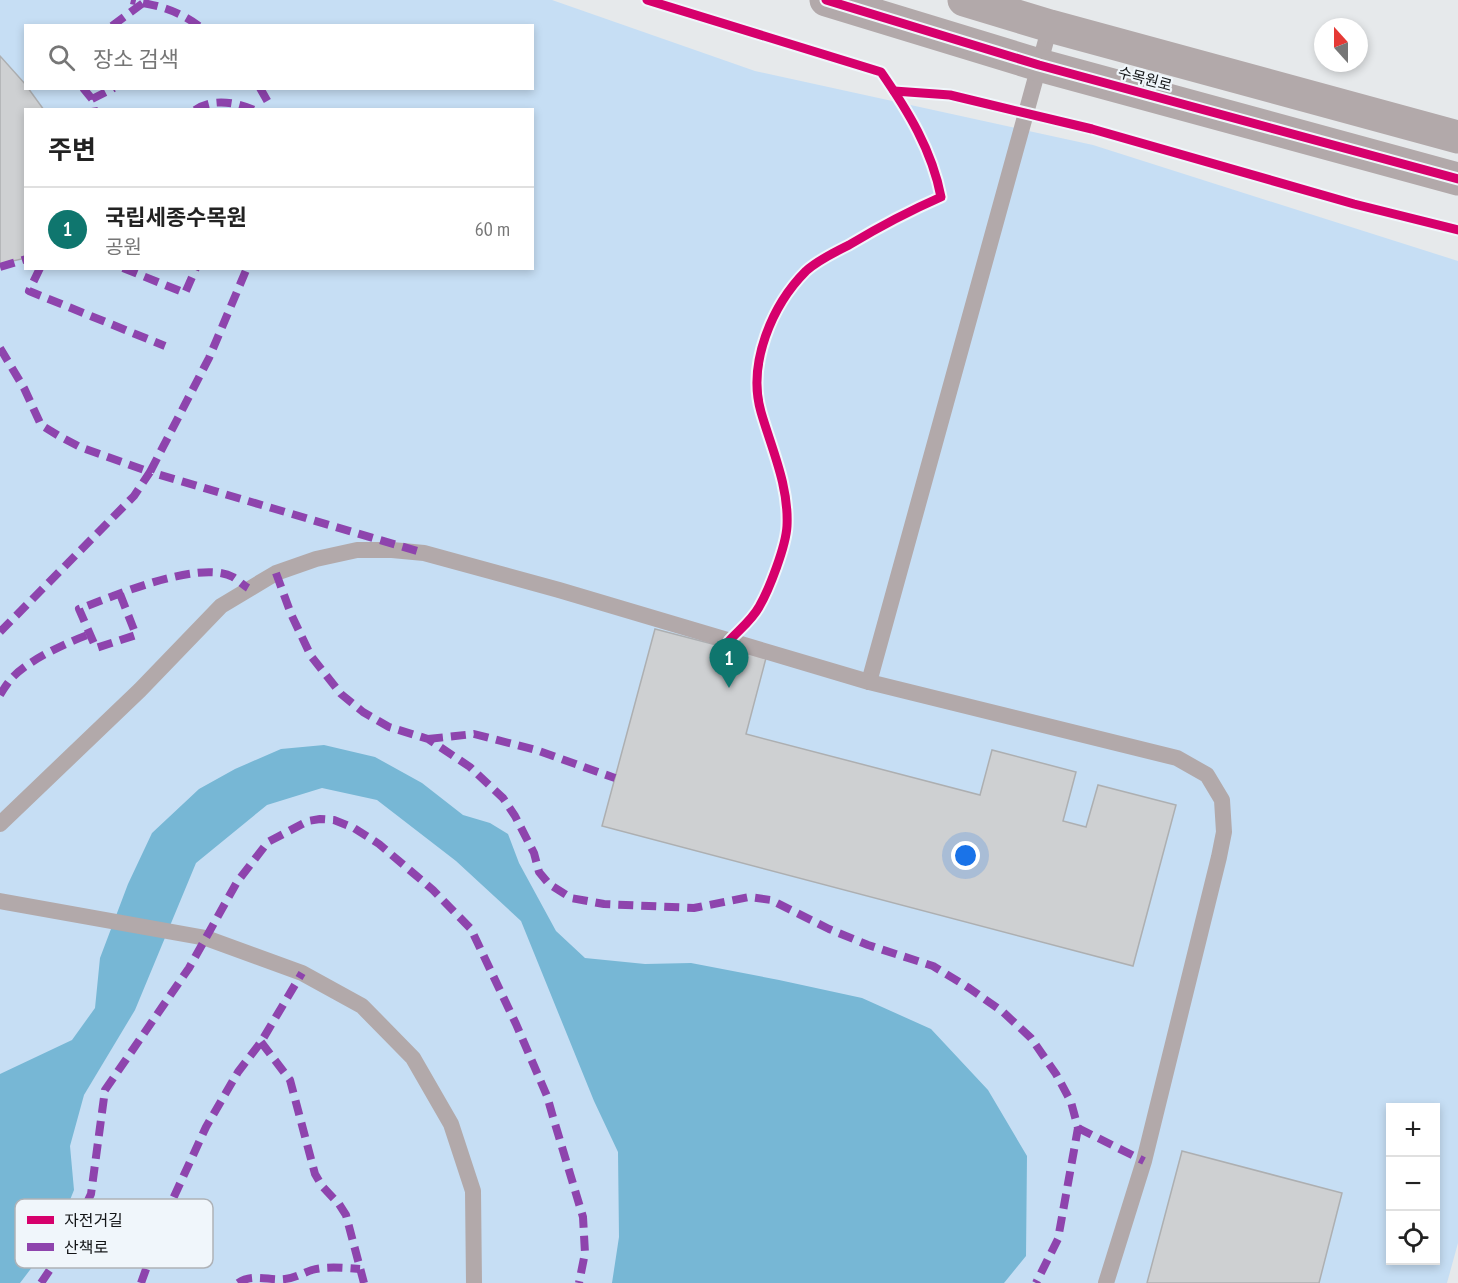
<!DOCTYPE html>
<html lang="ko">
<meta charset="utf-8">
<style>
:root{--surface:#fff;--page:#f2f2f2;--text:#222;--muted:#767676;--line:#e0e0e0;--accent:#0f766e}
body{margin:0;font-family:"PT Sans Narrow","Noto Sans KR",sans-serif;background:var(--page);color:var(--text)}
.controls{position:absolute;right:18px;bottom:18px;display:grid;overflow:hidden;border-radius:0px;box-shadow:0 3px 9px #0003}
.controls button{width:54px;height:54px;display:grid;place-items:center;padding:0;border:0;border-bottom:2px solid var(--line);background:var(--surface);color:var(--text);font:30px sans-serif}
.compass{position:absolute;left:1314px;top:18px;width:54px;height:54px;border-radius:50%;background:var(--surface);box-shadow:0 3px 9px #0003;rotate:339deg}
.you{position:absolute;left:966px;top:856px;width:21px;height:21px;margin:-15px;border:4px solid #fff;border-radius:50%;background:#1a73e8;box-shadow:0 0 0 9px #1a73e833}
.badge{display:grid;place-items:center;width:39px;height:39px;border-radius:50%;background:var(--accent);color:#fff;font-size:20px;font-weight:700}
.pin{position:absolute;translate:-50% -50px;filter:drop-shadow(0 2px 3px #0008)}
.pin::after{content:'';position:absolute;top:32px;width:21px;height:18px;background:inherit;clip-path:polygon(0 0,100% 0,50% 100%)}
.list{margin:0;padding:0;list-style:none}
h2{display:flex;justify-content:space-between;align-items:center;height:78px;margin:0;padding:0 24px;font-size:26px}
h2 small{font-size:20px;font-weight:400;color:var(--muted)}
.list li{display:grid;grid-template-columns:39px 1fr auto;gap:18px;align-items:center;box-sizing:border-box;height:84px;padding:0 24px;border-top:2px solid var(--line)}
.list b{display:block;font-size:22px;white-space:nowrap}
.list p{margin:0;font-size:20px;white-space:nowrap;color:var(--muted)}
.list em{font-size:20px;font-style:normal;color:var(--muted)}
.icon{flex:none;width:33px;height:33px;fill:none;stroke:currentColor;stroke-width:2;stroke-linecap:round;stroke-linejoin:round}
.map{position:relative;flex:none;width:1458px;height:1283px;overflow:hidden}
.search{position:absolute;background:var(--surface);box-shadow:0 3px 9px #0003;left:24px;top:24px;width:510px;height:66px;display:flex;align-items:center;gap:15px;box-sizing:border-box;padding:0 21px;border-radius:0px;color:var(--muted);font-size:22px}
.panel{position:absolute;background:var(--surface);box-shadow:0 3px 9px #0003;left:24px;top:108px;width:510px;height:162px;border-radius:0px}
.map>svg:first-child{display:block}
.green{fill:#c6def4;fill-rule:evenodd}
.water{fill:#77b7d5}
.building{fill:#ced0d2;stroke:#adafb1;stroke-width:1.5}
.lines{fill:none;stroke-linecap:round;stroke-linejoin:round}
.service{stroke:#b2a9aa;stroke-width:16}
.tertiary{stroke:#b2a9aa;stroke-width:33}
.quiet{stroke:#8e44ad;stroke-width:8;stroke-dasharray:15 8;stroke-linecap:butt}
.cycleway-casing{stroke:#f0f6fb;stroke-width:13}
.cycleway{stroke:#d6006c;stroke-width:9}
.labels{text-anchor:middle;stroke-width:4.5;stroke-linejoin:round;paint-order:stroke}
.street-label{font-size:15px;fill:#131517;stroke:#f0f6fb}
.key{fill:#f0f6fb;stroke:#aeb2b7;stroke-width:1.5}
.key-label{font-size:16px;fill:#131517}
</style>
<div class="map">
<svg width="1458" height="1283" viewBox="0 0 1458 1283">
<rect width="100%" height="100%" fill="#e6e9eb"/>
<path class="green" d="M 0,0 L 552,0 L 755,71 L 1093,145 L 1458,261 L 1458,1243 L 1447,1283 L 0,1283 ZM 26,26 L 532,26 L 532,88 L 26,88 ZM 26,110 L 532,110 L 532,268 L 26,268 ZM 1390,1108 L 1436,1108 L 1436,1260 L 1390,1260 Z"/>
<path class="water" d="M 324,745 L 375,757 L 422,783 L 463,815 L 490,823 L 508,834 L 519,863 L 556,931 L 585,958 L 645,964 L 691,963 L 779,980 L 862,998 L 931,1029 L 988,1090 L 1027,1156 L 1026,1256 L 1004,1283 L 612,1283 L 619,1237 L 618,1152 L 594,1101 L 521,921 L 456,861 L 377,800 L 322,788 L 267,805 L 196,863 L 135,1010 L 84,1095 L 70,1146 L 74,1190 L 55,1237 L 20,1283 L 0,1283 L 0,1074 L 72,1040 L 95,1008 L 100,958 L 128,884 L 152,833 L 199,789 L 235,769 L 281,749 Z"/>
<g class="building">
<path d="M 0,56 L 26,85 L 26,88 L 28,88 L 44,110 L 26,110 L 26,258 L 0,264 Z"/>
<path d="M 655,629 L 766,658 L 746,734 L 980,795 L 992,750 L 1076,772 L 1063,821 L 1086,827 L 1098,785 L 1176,805 L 1133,966 L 602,826 Z"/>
<path d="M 1182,1151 L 1342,1193 L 1319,1283 L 1147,1283 Z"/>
</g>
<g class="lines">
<g class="service">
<path d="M 869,682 L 1050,26"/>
<path d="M 0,824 L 140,690 L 221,606 L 276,573 L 316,559 L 357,550 L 392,550 L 424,553 L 559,590 L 869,682 L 1177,758 L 1207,775 L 1222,800 L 1224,832 L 1219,857 L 1144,1161 L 1106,1283"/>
<path d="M 0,901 L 206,938 L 302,973 L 362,1006 L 413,1058 L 451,1124 L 473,1191 L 474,1283"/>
</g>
<g class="tertiary">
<path d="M 826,0 L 1039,65 L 1458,179"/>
<path d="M 964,0 L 1050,26 L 1458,137"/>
</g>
<g class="quiet">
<path d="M 143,3 C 165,7 181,13 199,26"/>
<path d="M 112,26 L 143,3 L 131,0"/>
<path d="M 83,88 L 92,99 L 94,110"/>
<path d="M 260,88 L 269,104 L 270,110"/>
<path d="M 92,99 L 114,88"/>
<path d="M 195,110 C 213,98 235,102 254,110"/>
<path d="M 0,267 L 26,259"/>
<path d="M 40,268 L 29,291 L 165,346"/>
<path d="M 123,268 L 185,293 L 196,268"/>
<path d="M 0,348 L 24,388 L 41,425 L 59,436 L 80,447 L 150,472 L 209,358 L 247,268"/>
<path d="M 276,573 L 291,614 L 311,656 L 341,694 L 363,712 L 389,727 L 428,739 L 470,767 L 503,798 L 515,816 L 534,853 L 539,872 L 549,884 L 571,898 L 604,904 L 694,908 L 749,897 L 771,900 L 829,929 L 868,945 L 933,966 L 969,988 L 1003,1012 L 1031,1038 L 1056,1074 L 1071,1102 L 1078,1128 L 1058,1239 L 1036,1283"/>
<path d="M 120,594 L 136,635 L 96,648 L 79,609 C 114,596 199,559 233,577 C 238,580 243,585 248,588"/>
<path d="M 0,632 L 134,496 L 150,472 L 424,553"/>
<path d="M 0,695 C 3,690 7,684 11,679 C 28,660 66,643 90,634"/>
<path d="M 428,739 L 474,734 L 536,750 L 615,778"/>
<path d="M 261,1042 L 290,1080 L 315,1174 L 322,1186 L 339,1204 L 346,1215 L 364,1283"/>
<path d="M 1078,1128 L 1144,1161"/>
<path d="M 41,1283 L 68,1243 L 91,1194 L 105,1090 L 189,968 L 237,882 L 268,842 L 308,821 L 320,819 L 334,820 L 354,828 L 379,844 L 433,890 L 471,929 L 516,1024 L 547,1096 L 553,1117 L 583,1217 L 585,1253 L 579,1283"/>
<path d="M 141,1283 L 166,1214 L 206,1127 L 238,1072 L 261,1042 L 302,973"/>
<path d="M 238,1283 C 253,1273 269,1281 285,1279 C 295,1278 303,1273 312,1270 C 327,1266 345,1268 360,1269"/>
</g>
<g class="cycleway-casing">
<g id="cycleway">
<path d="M 647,0 L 881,72 C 908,111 932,150 941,197 C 909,211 879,227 849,245 C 835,252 818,260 806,271 C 772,305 747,364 761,412 C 772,450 789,486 787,526 C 786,546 769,590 759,607 C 752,620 738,631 729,641"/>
<path d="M 826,0 L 1039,65 L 1458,179"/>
<path d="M 894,91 L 950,95 L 1092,129 L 1354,204 L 1458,230"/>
</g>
</g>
<use href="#cycleway" class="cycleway"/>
</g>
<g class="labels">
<g class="street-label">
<text transform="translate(1145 79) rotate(15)" y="5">수목원로</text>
</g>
</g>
<rect x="15" y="1199" width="198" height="69" rx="9" class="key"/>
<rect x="27" y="1216" width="27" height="8" fill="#d6006c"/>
<rect x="27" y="1243" width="27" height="8" fill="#8e44ad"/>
<g class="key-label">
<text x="64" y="1226">자전거길</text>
<text x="64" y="1253">산책로</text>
</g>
</svg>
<div class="controls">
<button>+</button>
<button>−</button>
<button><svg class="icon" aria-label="locate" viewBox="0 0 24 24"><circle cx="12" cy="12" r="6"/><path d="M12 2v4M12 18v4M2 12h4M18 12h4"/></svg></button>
</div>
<svg class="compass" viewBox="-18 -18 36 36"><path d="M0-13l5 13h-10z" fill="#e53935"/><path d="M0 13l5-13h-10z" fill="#767676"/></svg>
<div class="you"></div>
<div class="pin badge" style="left:729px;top:688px">1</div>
<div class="search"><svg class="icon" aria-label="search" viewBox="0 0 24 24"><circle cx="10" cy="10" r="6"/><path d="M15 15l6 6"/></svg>장소 검색</div>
<section class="panel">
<h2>주변<small></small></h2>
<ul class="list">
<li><span class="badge">1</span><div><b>국립세종수목원</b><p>공원</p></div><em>60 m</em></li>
</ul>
</section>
</div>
